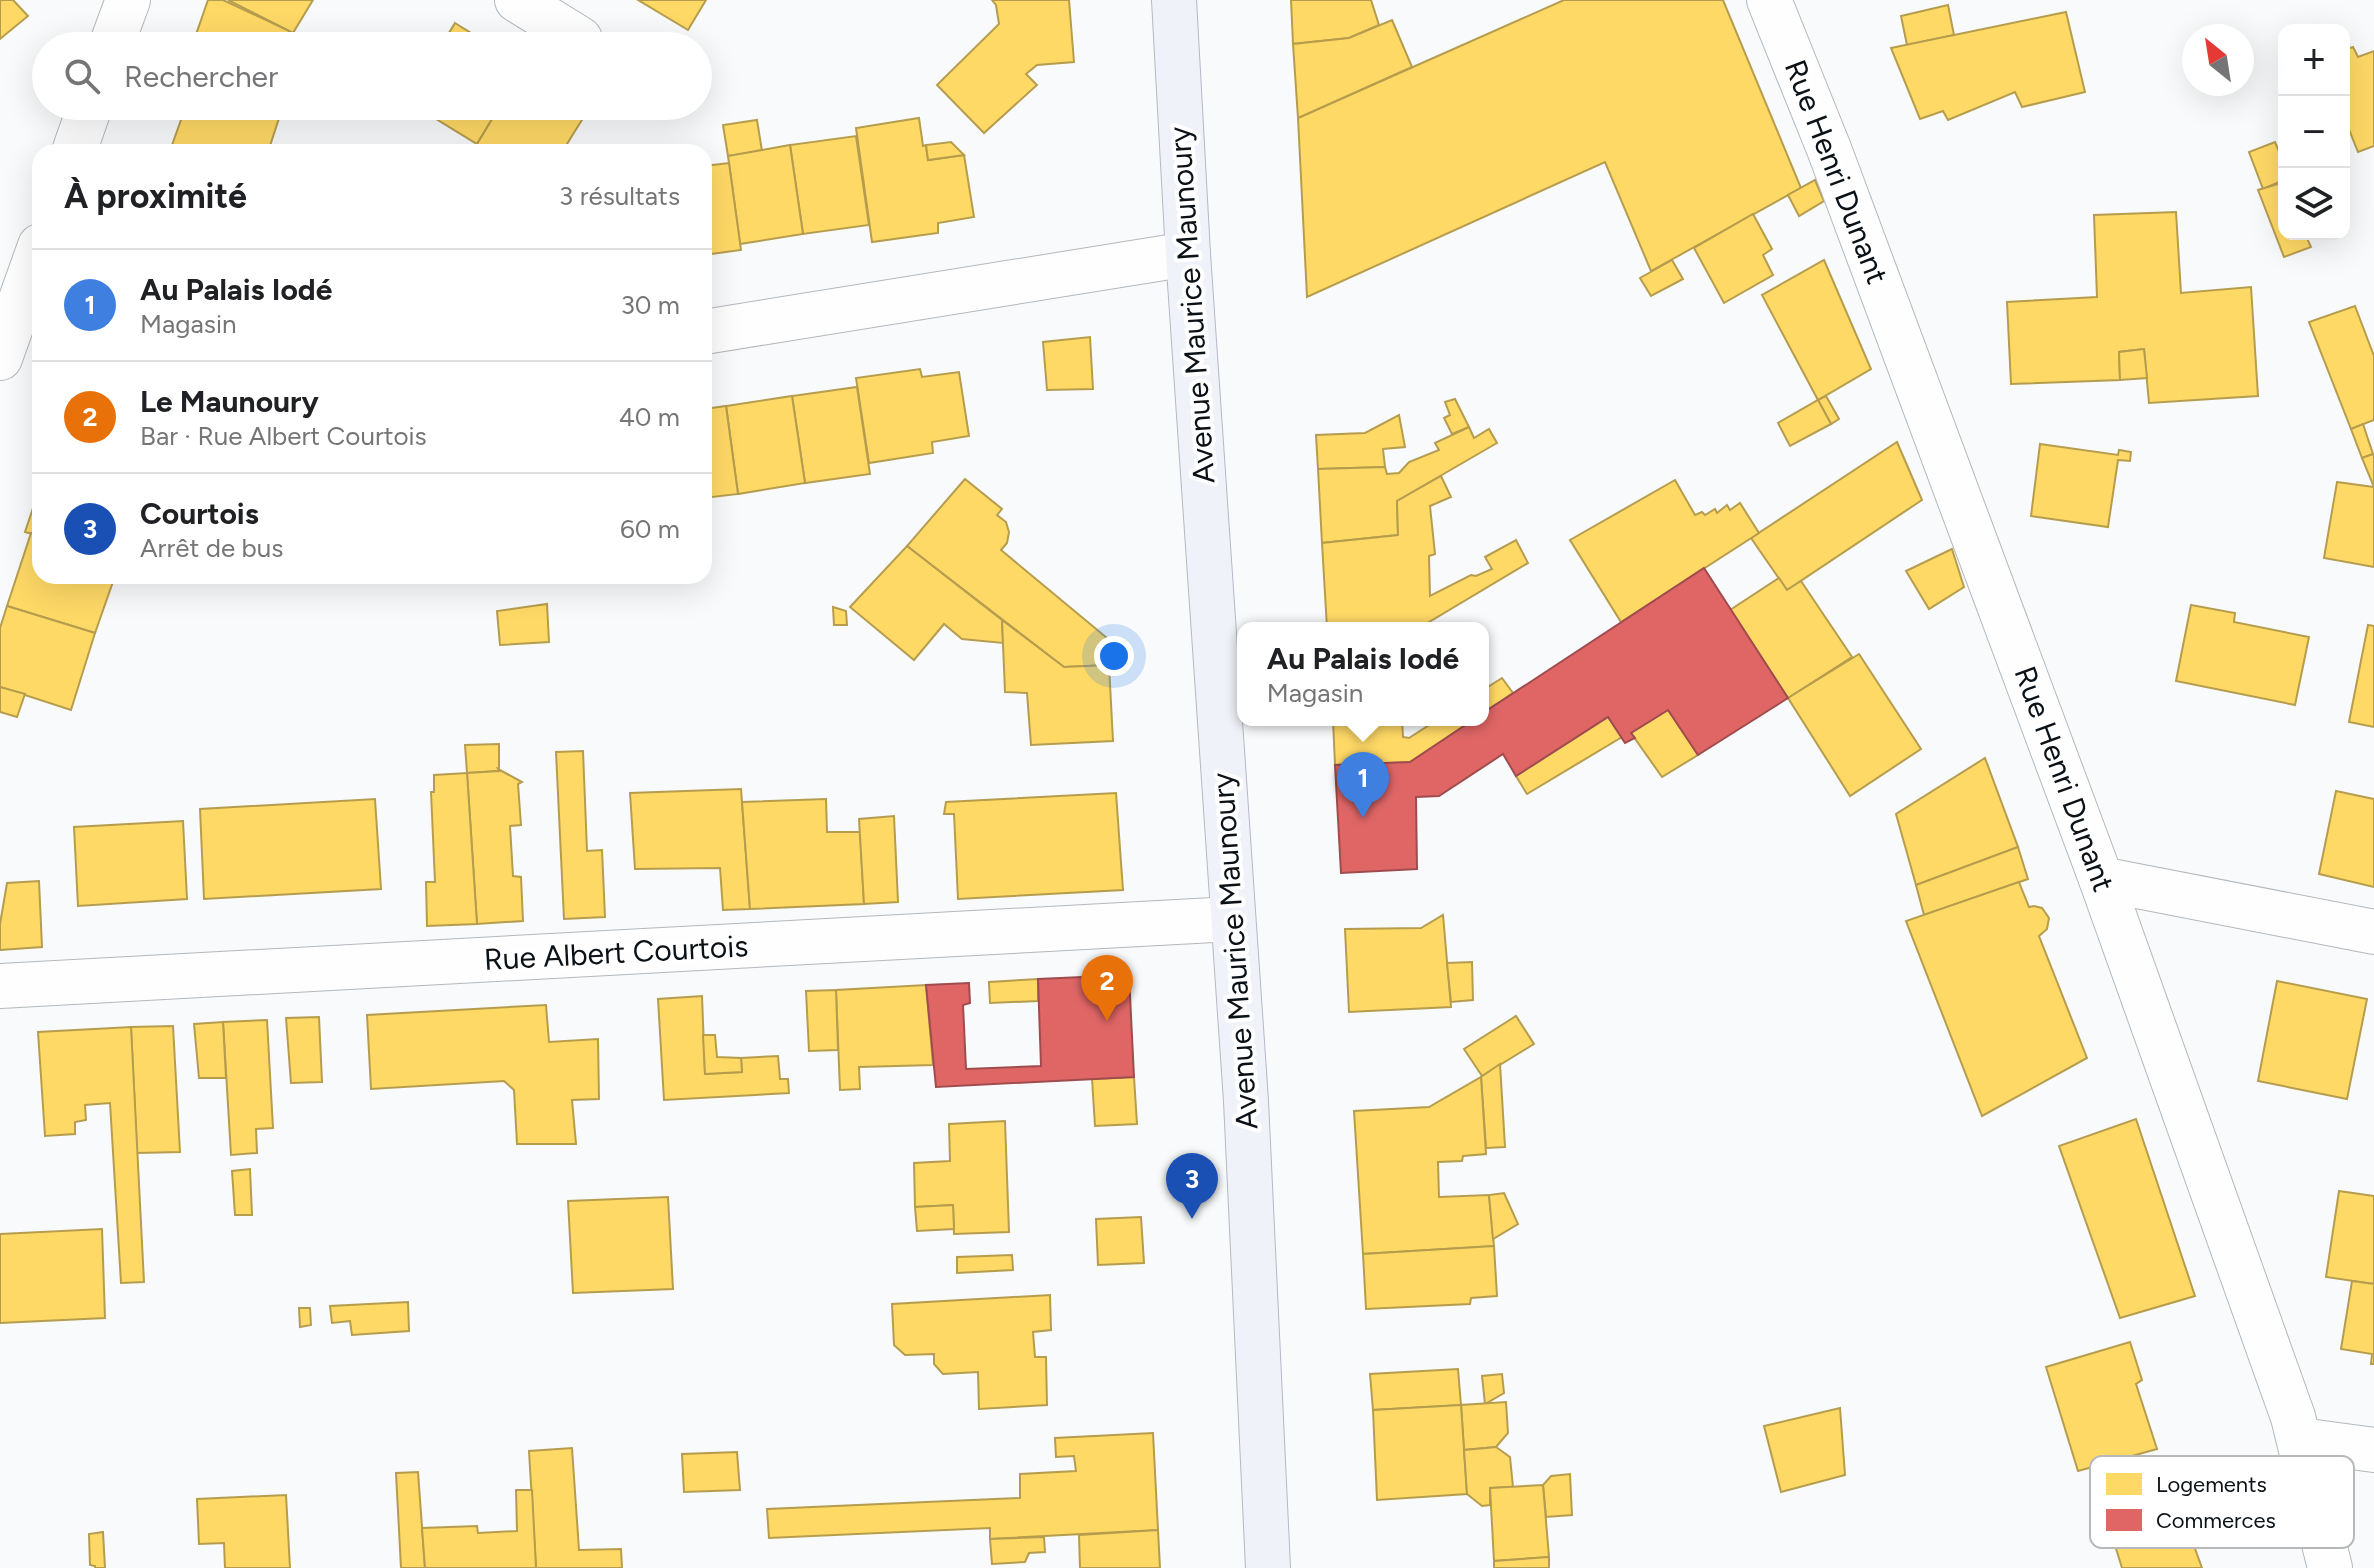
<!DOCTYPE html>
<html lang="fr">
<meta charset="utf-8">
<style>
:root{--surface:#fff;--page:#f6f6f6;--text:#202124;--muted:#757577;--line:#e0e0e0;--accent:#5d6367}
body{margin:0;font-family:Figtree,sans-serif;background:var(--page);color:var(--text)}
.controls{position:absolute;right:24px;top:24px;display:grid;overflow:hidden;border-radius:16px;box-shadow:0 8px 32px #0002}
.controls button{width:72px;height:72px;display:grid;place-items:center;padding:0;border:0;border-bottom:2px solid var(--line);background:var(--surface);color:var(--text);font:40px sans-serif}
.compass{position:absolute;left:2182px;top:24px;width:72px;height:72px;border-radius:50%;background:var(--surface);box-shadow:0 8px 32px #0002;rotate:330deg}
.you{position:absolute;left:1114px;top:656px;width:28px;height:28px;margin:-20px;border:6px solid #fff;border-radius:50%;background:#1a73e8;box-shadow:0 0 0 12px #1a73e833}
.badge{display:grid;place-items:center;width:52px;height:52px;border-radius:50%;background:var(--accent);color:#fff;font-size:26px;font-weight:700}
.pin{position:absolute;translate:-50% -66px;filter:drop-shadow(0 2px 4px #0008)}
.pin::after{content:'';position:absolute;top:42px;width:28px;height:24px;background:inherit;clip-path:polygon(0 0,100% 0,50% 100%)}
.popup{position:absolute;left:1237px;top:622px;width:252px;height:104px;box-sizing:border-box;display:grid;place-content:center;border-radius:16px;background:var(--surface);filter:drop-shadow(0 2px 6px #0005);font-size:26px;white-space:nowrap;color:var(--muted)}
.popup b{font-size:30px;color:var(--text)}
.popup::after{content:'';position:absolute;left:50%;top:100%;margin-left:-16px;border:16px solid transparent;border-top-color:var(--surface)}
.list{margin:0;padding:0;list-style:none}
h2{display:flex;justify-content:space-between;align-items:center;height:104px;margin:0;padding:0 32px;font-size:34px}
h2 small{font-size:26px;font-weight:400;color:var(--muted)}
.list li{display:grid;grid-template-columns:52px 1fr auto;gap:24px;align-items:center;box-sizing:border-box;height:112px;padding:0 32px;border-top:2px solid var(--line)}
.list b{display:block;font-size:30px;white-space:nowrap}
.list p{margin:0;font-size:26px;white-space:nowrap;color:var(--muted)}
.list em{font-size:26px;font-style:normal;color:var(--muted)}
.icon{flex:none;width:44px;height:44px;fill:none;stroke:currentColor;stroke-width:2;stroke-linecap:round;stroke-linejoin:round}
.map{position:relative;flex:none;width:2374px;height:1568px;overflow:hidden}
.search{position:absolute;background:var(--surface);box-shadow:0 8px 32px #0002;left:32px;top:32px;width:680px;height:88px;display:flex;align-items:center;gap:20px;box-sizing:border-box;padding:0 28px;border-radius:44px;color:var(--muted);font-size:30px}
.panel{position:absolute;background:var(--surface);box-shadow:0 8px 32px #0002;left:32px;top:144px;width:680px;height:440px;border-radius:24px}
.map>svg:first-child{display:block}
.homes{fill:#ffd966;stroke:#b69d4e;stroke-width:2}
.shops{fill:#e06666;stroke:#a04c4e;stroke-width:2}
.lines{fill:none;stroke-linecap:round;stroke-linejoin:round}
.minor-casing{stroke:#b3b8bc;stroke-width:46}
.major-casing{stroke:#b6b8c4;stroke-width:46}
.minor{stroke:#fefeff;stroke-width:44}
.major{stroke:#f0f2f9;stroke-width:44}
.labels{text-anchor:middle;stroke-width:8;stroke-linejoin:round;paint-order:stroke}
.street-label{font-size:30px;fill:#0a1117;stroke:#fff}
.key{fill:#fff;stroke:#b6b8b9;stroke-width:2}
.key-label{font-size:22px;fill:#0a1117}
</style>
<div class="map">
<svg width="2374" height="1568" viewBox="0 0 2374 1568">
<rect width="100%" height="100%" fill="#f8fafc"/>
<g class="homes">
<path d="M 0,0 L 13,0 L 28,16 L 0,39 Z"/>
<path d="M 208,0 L 223,0 L 296,34 L 292,46 L 192,46 Z"/>
<path d="M 228,0 L 313,0 L 293,33 Z"/>
<path d="M 638,0 L 706,0 L 688,30 Z"/>
<path d="M 992,0 L 1069,0 L 1074,62 L 1037,65 L 1026,74 L 1037,85 L 984,133 L 937,85 L 999,24 L 996,5 Z"/>
<path d="M 1291,0 L 1371,0 L 1379,25 L 1349,38 L 1293,44 Z"/>
<path d="M 1564,0 L 1723,0 L 1801,188 L 1651,271 L 1605,162 L 1307,297 L 1298,118 Z"/>
<path d="M 1948,5 L 1954,35 L 1907,45 L 1901,16 Z"/>
<path d="M 2066,12 L 2085,92 L 2022,107 L 2015,92 L 1948,120 L 1943,111 L 1920,119 L 1891,48 Z"/>
<path d="M 1392,20 L 1412,67 L 1298,118 L 1293,44 L 1349,38 Z"/>
<path d="M 455,23 L 492,46 L 441,46 Z"/>
<path d="M 2353,47 L 2358,57 L 2374,51 L 2374,146 L 2358,152 L 2344,117 L 2344,50 Z"/>
<path d="M 186,106 L 283,106 L 268,152 L 196,152 L 172,145 Z"/>
<path d="M 415,106 L 500,106 L 477,144 Z"/>
<path d="M 500,106 L 589,106 L 590,107 L 562,152 L 490,152 L 477,144 Z"/>
<path d="M 919,118 L 923,146 L 926,145 L 928,160 L 964,155 L 974,217 L 938,223 L 938,233 L 872,242 L 856,128 Z"/>
<path d="M 757,120 L 762,151 L 728,156 L 723,125 Z"/>
<path d="M 856,136 L 869,225 L 803,234 L 790,145 Z"/>
<path d="M 951,142 L 964,155 L 928,160 L 926,145 Z"/>
<path d="M 2275,142 L 2284,163 L 2284,180 L 2263,189 L 2249,152 Z"/>
<path d="M 790,145 L 803,234 L 740,244 L 728,156 Z"/>
<path d="M 729,163 L 741,250 L 704,255 L 704,166 Z"/>
<path d="M 1815,180 L 1824,201 L 1799,216 L 1788,195 Z"/>
<path d="M 2284,182 L 2284,234 L 2305,234 L 2311,247 L 2284,257 L 2258,190 Z"/>
<path d="M 2176,212 L 2181,293 L 2251,287 L 2258,396 L 2149,403 L 2144,349 L 2119,352 L 2120,380 L 2011,384 L 2007,302 L 2097,297 L 2094,215 Z"/>
<path d="M 1753,214 L 1772,249 L 1763,255 L 1773,275 L 1724,303 L 1694,248 Z"/>
<path d="M 1672,260 L 1683,279 L 1651,296 L 1640,278 Z"/>
<path d="M 1824,260 L 1871,369 L 1818,400 L 1762,295 Z"/>
<path d="M 2355,306 L 2374,356 L 2374,420 L 2351,429 L 2309,322 Z"/>
<path d="M 1090,337 L 1093,389 L 1047,390 L 1043,342 Z"/>
<path d="M 2144,349 L 2147,378 L 2120,380 L 2119,352 Z"/>
<path d="M 920,369 L 922,377 L 959,372 L 969,436 L 932,442 L 933,453 L 869,463 L 856,378 Z"/>
<path d="M 857,387 L 870,474 L 805,483 L 792,396 Z"/>
<path d="M 792,396 L 805,483 L 738,494 L 726,406 Z"/>
<path d="M 1826,396 L 1839,419 L 1831,424 L 1818,400 Z"/>
<path d="M 1455,399 L 1469,427 L 1452,434 L 1444,418 L 1450,415 L 1445,402 Z"/>
<path d="M 1818,400 L 1831,424 L 1790,446 L 1778,423 Z"/>
<path d="M 726,406 L 738,494 L 704,498 L 704,409 Z"/>
<path d="M 1399,415 L 1405,447 L 1383,449 L 1385,467 L 1318,469 L 1316,435 L 1365,433 Z"/>
<path d="M 2363,424 L 2373,454 L 2362,458 L 2351,429 Z"/>
<path d="M 1469,427 L 1474,438 L 1489,429 L 1497,443 L 1397,501 L 1398,535 L 1322,543 L 1318,469 L 1385,467 L 1387,474 L 1399,473 L 1409,462 L 1439,450 L 1435,443 Z"/>
<path d="M 1897,442 L 1922,500 L 1787,590 L 1751,538 Z"/>
<path d="M 2040,444 L 2118,455 L 2119,450 L 2131,452 L 2130,461 L 2118,460 L 2108,527 L 2031,516 Z"/>
<path d="M 2373,454 L 2374,456 L 2374,487 L 2362,458 Z"/>
<path d="M 1441,476 L 1451,497 L 1430,506 L 1435,554 L 1429,556 L 1430,596 L 1471,575 L 1476,576 L 1492,569 L 1485,557 L 1516,540 L 1528,563 L 1419,628 L 1327,628 L 1322,543 L 1398,535 L 1397,501 Z"/>
<path d="M 965,479 L 1002,509 L 997,515 L 1006,522 L 1009,532 L 1007,543 L 1001,550 L 1107,638 L 1109,665 L 1064,667 L 907,546 Z"/>
<path d="M 1675,480 L 1695,515 L 1702,512 L 1705,515 L 1715,509 L 1717,513 L 1727,505 L 1730,510 L 1740,503 L 1759,533 L 1621,622 L 1570,540 Z"/>
<path d="M 2337,482 L 2374,487 L 2374,567 L 2324,558 Z"/>
<path d="M 40,487 L 40,536 L 25,532 Z"/>
<path d="M 31,533 L 40,536 L 40,576 L 115,576 L 95,633 L 7,606 Z"/>
<path d="M 907,546 L 1002,620 L 1003,643 L 962,639 L 944,624 L 914,660 L 850,607 Z"/>
<path d="M 1952,549 L 1964,587 L 1929,609 L 1906,571 Z"/>
<path d="M 1779,578 L 1787,590 L 1801,581 L 1852,657 L 1788,698 L 1730,610 Z"/>
<path d="M 547,604 L 549,642 L 500,645 L 497,611 Z"/>
<path d="M 2191,605 L 2235,613 L 2234,622 L 2309,637 L 2295,705 L 2176,681 Z"/>
<path d="M 7,606 L 95,633 L 71,710 L 0,687 L 0,628 Z"/>
<path d="M 833,607 L 846,611 L 847,625 L 834,625 Z"/>
<path d="M 1002,620 L 1064,667 L 1109,665 L 1113,741 L 1031,745 L 1027,693 L 1005,692 Z"/>
<path d="M 2368,625 L 2374,626 L 2374,727 L 2349,722 Z"/>
<path d="M 1859,654 L 1921,749 L 1850,796 L 1788,698 Z"/>
<path d="M 1502,678 L 1513,693 L 1483,713 L 1483,690 Z"/>
<path d="M 0,687 L 25,694 L 17,717 L 0,712 Z"/>
<path d="M 1668,710 L 1698,755 L 1662,777 L 1631,733 Z"/>
<path d="M 1608,717 L 1622,737 L 1527,794 L 1516,776 Z"/>
<path d="M 1333,720 L 1402,720 L 1403,737 L 1409,738 L 1437,720 L 1473,720 L 1410,762 L 1335,765 Z"/>
<path d="M 499,744 L 499,771 L 467,773 L 465,745 Z"/>
<path d="M 583,751 L 587,851 L 602,850 L 605,917 L 564,919 L 556,752 Z"/>
<path d="M 1985,758 L 2018,847 L 1916,885 L 1896,814 Z"/>
<path d="M 498,769 L 522,782 L 518,784 L 521,825 L 510,826 L 513,876 L 521,877 L 523,921 L 477,924 L 467,773 L 499,771 Z"/>
<path d="M 467,773 L 477,924 L 427,926 L 426,882 L 435,882 L 431,792 L 434,792 L 434,775 Z"/>
<path d="M 741,789 L 750,909 L 723,910 L 720,868 L 635,869 L 630,793 Z"/>
<path d="M 2336,791 L 2374,799 L 2374,887 L 2319,874 Z"/>
<path d="M 1116,793 L 1123,890 L 958,899 L 954,814 L 944,814 L 946,802 Z"/>
<path d="M 375,799 L 381,889 L 204,899 L 200,809 Z"/>
<path d="M 826,799 L 827,832 L 860,832 L 864,904 L 750,909 L 742,802 Z"/>
<path d="M 894,816 L 898,902 L 864,904 L 859,819 Z"/>
<path d="M 183,821 L 187,899 L 78,906 L 74,827 Z"/>
<path d="M 2018,847 L 2028,879 L 1924,915 L 1916,885 Z"/>
<path d="M 39,881 L 42,947 L 0,950 L 0,924 L 7,883 Z"/>
<path d="M 2019,882 L 2029,907 L 2034,906 L 2042,908 L 2049,918 L 2047,929 L 2039,936 L 2087,1058 L 1982,1116 L 1906,921 Z"/>
<path d="M 1443,915 L 1451,1007 L 1349,1012 L 1345,929 L 1421,928 Z"/>
<path d="M 1472,962 L 1473,1000 L 1451,1002 L 1447,963 Z"/>
<path d="M 1038,979 L 1038,1001 L 990,1003 L 989,982 Z"/>
<path d="M 2277,981 L 2367,999 L 2347,1099 L 2258,1081 Z"/>
<path d="M 926,985 L 933,1065 L 859,1067 L 860,1089 L 840,1090 L 836,990 Z"/>
<path d="M 836,990 L 838,1050 L 809,1051 L 806,991 Z"/>
<path d="M 702,996 L 705,1074 L 742,1072 L 741,1058 L 778,1056 L 780,1079 L 788,1079 L 789,1093 L 664,1100 L 658,999 Z"/>
<path d="M 546,1005 L 549,1042 L 598,1039 L 599,1099 L 572,1100 L 576,1144 L 517,1144 L 514,1090 L 504,1081 L 371,1089 L 367,1015 Z"/>
<path d="M 1516,1016 L 1534,1044 L 1482,1076 L 1464,1049 Z"/>
<path d="M 319,1017 L 322,1082 L 291,1083 L 286,1018 Z"/>
<path d="M 267,1020 L 273,1128 L 256,1129 L 257,1153 L 231,1155 L 223,1022 Z"/>
<path d="M 223,1022 L 226,1078 L 199,1078 L 194,1024 Z"/>
<path d="M 173,1026 L 180,1152 L 137,1153 L 131,1027 Z"/>
<path d="M 131,1027 L 144,1282 L 121,1283 L 110,1103 L 85,1105 L 86,1120 L 75,1122 L 75,1134 L 45,1136 L 38,1032 Z"/>
<path d="M 703,1035 L 715,1035 L 717,1057 L 741,1058 L 742,1072 L 705,1074 Z"/>
<path d="M 1500,1064 L 1505,1147 L 1486,1148 L 1481,1077 Z"/>
<path d="M 1134,1077 L 1137,1124 L 1095,1126 L 1092,1079 Z"/>
<path d="M 1481,1077 L 1486,1154 L 1463,1156 L 1462,1161 L 1438,1162 L 1439,1197 L 1489,1195 L 1494,1246 L 1363,1254 L 1354,1111 L 1429,1107 Z"/>
<path d="M 2136,1119 L 2195,1296 L 2120,1318 L 2059,1146 Z"/>
<path d="M 1005,1121 L 1009,1232 L 954,1234 L 953,1205 L 915,1207 L 914,1163 L 950,1161 L 949,1124 Z"/>
<path d="M 250,1169 L 252,1215 L 235,1215 L 232,1171 Z"/>
<path d="M 2339,1191 L 2374,1196 L 2374,1284 L 2326,1277 Z"/>
<path d="M 1504,1193 L 1518,1224 L 1493,1239 L 1489,1195 Z"/>
<path d="M 668,1197 L 673,1289 L 573,1293 L 568,1201 Z"/>
<path d="M 953,1205 L 954,1229 L 917,1231 L 915,1207 Z"/>
<path d="M 1141,1217 L 1144,1263 L 1098,1265 L 1096,1219 Z"/>
<path d="M 102,1229 L 105,1318 L 0,1323 L 0,1234 Z"/>
<path d="M 1494,1246 L 1497,1296 L 1471,1298 L 1470,1304 L 1366,1309 L 1363,1254 Z"/>
<path d="M 1012,1255 L 1013,1270 L 957,1273 L 957,1257 Z"/>
<path d="M 2352,1281 L 2374,1284 L 2374,1364 L 2371,1364 L 2372,1354 L 2341,1349 Z"/>
<path d="M 1050,1295 L 1051,1330 L 1033,1332 L 1035,1357 L 1046,1357 L 1047,1405 L 979,1409 L 978,1372 L 943,1374 L 934,1364 L 934,1354 L 905,1355 L 894,1345 L 892,1304 Z"/>
<path d="M 408,1302 L 409,1331 L 352,1335 L 350,1321 L 332,1323 L 330,1306 Z"/>
<path d="M 299,1308 L 310,1308 L 311,1325 L 300,1327 Z"/>
<path d="M 2130,1342 L 2142,1380 L 2136,1384 L 2157,1449 L 2078,1471 L 2046,1367 Z"/>
<path d="M 1458,1369 L 1461,1405 L 1373,1410 L 1370,1374 Z"/>
<path d="M 1502,1374 L 1504,1393 L 1485,1404 L 1482,1376 Z"/>
<path d="M 1506,1402 L 1508,1433 L 1496,1447 L 1464,1450 L 1461,1405 Z"/>
<path d="M 1461,1405 L 1467,1494 L 1377,1500 L 1373,1410 Z"/>
<path d="M 1840,1408 L 1845,1475 L 1781,1492 L 1764,1426 Z"/>
<path d="M 1153,1433 L 1158,1530 L 990,1539 L 990,1528 L 769,1538 L 767,1509 L 1020,1498 L 1020,1474 L 1076,1471 L 1074,1456 L 1056,1457 L 1055,1438 Z"/>
<path d="M 1496,1447 L 1510,1457 L 1513,1487 L 1490,1488 L 1490,1505 L 1482,1506 L 1467,1494 L 1464,1450 Z"/>
<path d="M 572,1448 L 579,1550 L 621,1549 L 622,1568 L 536,1568 L 529,1451 Z"/>
<path d="M 737,1452 L 740,1490 L 684,1492 L 682,1454 Z"/>
<path d="M 418,1472 L 425,1568 L 401,1568 L 396,1473 Z"/>
<path d="M 1570,1474 L 1572,1515 L 1546,1517 L 1543,1485 L 1551,1476 Z"/>
<path d="M 1543,1485 L 1549,1557 L 1494,1561 L 1490,1488 Z"/>
<path d="M 516,1490 L 532,1490 L 536,1568 L 425,1568 L 422,1528 L 477,1526 L 478,1533 L 517,1531 Z"/>
<path d="M 286,1495 L 290,1568 L 225,1568 L 224,1543 L 199,1544 L 197,1499 Z"/>
<path d="M 2185,1521 L 2202,1568 L 2122,1568 L 2114,1542 Z"/>
<path d="M 1158,1530 L 1160,1568 L 1080,1568 L 1079,1535 Z"/>
<path d="M 103,1532 L 105,1568 L 95,1568 L 95,1566 L 90,1565 L 89,1534 Z"/>
<path d="M 1044,1537 L 1045,1552 L 1029,1553 L 1025,1562 L 992,1564 L 990,1539 Z"/>
<path d="M 1549,1557 L 1549,1568 L 1494,1568 L 1494,1561 Z"/>
</g>
<g class="shops">
<path d="M 1704,568 L 1788,698 L 1698,755 L 1668,710 L 1631,733 L 1635,738 L 1625,743 L 1608,717 L 1516,776 L 1503,754 L 1439,796 L 1416,797 L 1417,869 L 1341,873 L 1335,765 L 1410,762 L 1473,720 L 1483,720 L 1483,713 Z"/>
<path d="M 1129,975 L 1134,1077 L 936,1087 L 926,985 L 969,983 L 970,1003 L 963,1005 L 966,1069 L 1041,1066 L 1038,979 Z"/>
</g>
<g class="lines">
<g class="minor-casing">
<g id="minor">
<path d="M 517,0 L 580,39"/>
<path d="M 1769,0 L 1829,149 L 2101,879 L 2293,1417 L 2330,1568"/>
<path d="M 111,46 L 128,0"/>
<path d="M 74,152 L 90,106"/>
<path d="M 704,332 L 1188,254"/>
<path d="M 0,358 L 40,246"/>
<path d="M 2101,879 L 2374,932"/>
<path d="M 0,986 L 1232,919"/>
<path d="M 2300,1440 L 2374,1450"/>
</g>
</g>
<g class="major-casing">
<path id="major" d="M 1174,0 L 1188,254 L 1246,1101 L 1268,1568"/>
</g>
<use href="#minor" class="minor"/>
<use href="#major" class="major"/>
</g>
<g class="labels">
<g class="street-label">
<text transform="translate(1836 172) rotate(69)" y="10">Rue Henri Dunant</text>
<text transform="translate(1192 305) rotate(-94)" y="10">Avenue Maurice Maunoury</text>
<text transform="translate(2064 779) rotate(70)" y="10">Rue Henri Dunant</text>
<text transform="translate(1235 951) rotate(-94)" y="10">Avenue Maurice Maunoury</text>
<text transform="translate(616 953) rotate(-3)" y="10">Rue Albert Courtois</text>
</g>
</g>
<rect x="2090" y="1456" width="264" height="92" rx="12" class="key"/>
<rect x="2106" y="1473" width="36" height="22" fill="#ffd966"/>
<rect x="2106" y="1509" width="36" height="22" fill="#e06666"/>
<g class="key-label">
<text x="2156" y="1492">Logements</text>
<text x="2156" y="1528">Commerces</text>
</g>
</svg>
<div class="controls">
<button>+</button>
<button>−</button>
<button><svg class="icon" aria-label="layers" viewBox="0 0 24 24"><path d="M12 4l9 5-9 5-9-5zM3 14l9 5 9-5"/></svg></button>
</div>
<svg class="compass" viewBox="-18 -18 36 36"><path d="M0-13l5 13h-10z" fill="#e53935"/><path d="M0 13l5-13h-10z" fill="#757577"/></svg>
<div class="you"></div>
<div class="pin badge" style="left:1363px;top:818px;background:#3f7fe0">1</div>
<div class="popup"><b>Au Palais Iodé</b>Magasin</div>
<div class="pin badge" style="left:1107px;top:1021px;background:#e8710a">2</div>
<div class="pin badge" style="left:1192px;top:1219px;background:#1a4fb4">3</div>
<div class="search"><svg class="icon" aria-label="search" viewBox="0 0 24 24"><circle cx="10" cy="10" r="6"/><path d="M15 15l6 6"/></svg>Rechercher</div>
<section class="panel">
<h2>À proximité<small>3 résultats</small></h2>
<ul class="list">
<li><span class="badge" style="background:#3f7fe0">1</span><div><b>Au Palais Iodé</b><p>Magasin</p></div><em>30 m</em></li>
<li><span class="badge" style="background:#e8710a">2</span><div><b>Le Maunoury</b><p>Bar · Rue Albert Courtois</p></div><em>40 m</em></li>
<li><span class="badge" style="background:#1a4fb4">3</span><div><b>Courtois</b><p>Arrêt de bus</p></div><em>60 m</em></li>
</ul>
</section>
</div>
